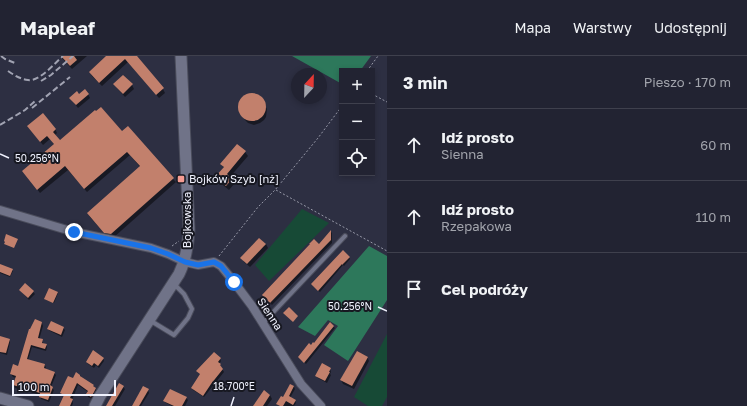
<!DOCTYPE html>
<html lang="pl">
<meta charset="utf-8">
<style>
:root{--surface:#222332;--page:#2a2b3a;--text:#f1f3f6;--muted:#a2a4ac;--line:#3f404d}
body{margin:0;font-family:"Golos Text",sans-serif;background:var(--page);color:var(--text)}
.controls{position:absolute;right:12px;top:12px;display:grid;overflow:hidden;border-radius:0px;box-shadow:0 2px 6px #0003}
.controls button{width:36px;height:36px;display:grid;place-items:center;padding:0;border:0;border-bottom:1px solid var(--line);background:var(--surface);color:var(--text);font:20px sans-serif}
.compass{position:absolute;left:291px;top:12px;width:36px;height:36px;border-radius:50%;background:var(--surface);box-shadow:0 2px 6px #0003;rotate:22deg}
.scale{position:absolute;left:12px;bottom:10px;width:104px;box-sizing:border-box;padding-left:4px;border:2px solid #f0f2fe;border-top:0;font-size:11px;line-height:14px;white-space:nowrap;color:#f0f2fe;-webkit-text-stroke:3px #171821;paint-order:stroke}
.stop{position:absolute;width:12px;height:12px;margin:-9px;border:3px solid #1a73e8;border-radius:50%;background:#fff}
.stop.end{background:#1a73e8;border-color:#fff;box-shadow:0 1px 4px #0008}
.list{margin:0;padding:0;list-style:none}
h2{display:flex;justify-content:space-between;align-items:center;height:52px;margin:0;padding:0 16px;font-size:17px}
h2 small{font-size:13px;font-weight:400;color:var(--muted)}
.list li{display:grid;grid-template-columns:26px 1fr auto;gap:12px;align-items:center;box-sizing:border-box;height:72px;padding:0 16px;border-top:1px solid var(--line)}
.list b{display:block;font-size:15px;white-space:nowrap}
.list p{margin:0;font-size:13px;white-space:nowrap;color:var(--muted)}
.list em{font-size:13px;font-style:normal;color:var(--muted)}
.icon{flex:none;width:22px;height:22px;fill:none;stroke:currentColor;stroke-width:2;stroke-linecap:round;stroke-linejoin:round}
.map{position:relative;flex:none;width:387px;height:350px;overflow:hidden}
header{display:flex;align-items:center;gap:24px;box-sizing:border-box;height:56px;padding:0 20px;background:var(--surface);border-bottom:1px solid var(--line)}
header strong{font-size:19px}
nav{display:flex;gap:22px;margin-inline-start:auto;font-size:14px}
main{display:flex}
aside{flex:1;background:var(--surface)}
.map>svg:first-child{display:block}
.green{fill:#174a36}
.forest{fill:#2d785b}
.shadow{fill:#0007}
.building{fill:#c2806c}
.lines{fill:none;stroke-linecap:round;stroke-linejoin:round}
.lane-casing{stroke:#4a4c5b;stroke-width:6}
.street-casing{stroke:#4a4c5b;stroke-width:10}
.secondary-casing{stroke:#4a4c5b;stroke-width:13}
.path{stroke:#9799a8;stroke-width:1;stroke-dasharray:2 2;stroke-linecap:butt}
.lane{stroke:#707388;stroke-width:4}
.street{stroke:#707388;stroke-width:8}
.secondary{stroke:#707388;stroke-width:11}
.rail{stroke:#a1a3b2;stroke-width:2;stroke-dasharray:6 3;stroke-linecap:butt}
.route{stroke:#1a73e8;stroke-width:5}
.ticks{fill:none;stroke:#f0f2fe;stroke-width:1.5}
.poi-dot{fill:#f59c92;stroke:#171821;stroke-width:1.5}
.labels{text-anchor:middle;stroke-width:4;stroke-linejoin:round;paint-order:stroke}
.poi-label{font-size:11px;fill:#f0f2fe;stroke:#171821;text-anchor:start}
.street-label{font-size:11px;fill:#f0f2fe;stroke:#171821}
.ticks-label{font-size:10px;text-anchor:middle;fill:#f0f2fe;stroke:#171821;stroke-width:4;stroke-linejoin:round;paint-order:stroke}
</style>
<header>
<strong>Mapleaf</strong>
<nav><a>Mapa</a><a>Warstwy</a><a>Udostępnij</a></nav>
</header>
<main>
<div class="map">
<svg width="387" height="350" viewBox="0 0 387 350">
<rect width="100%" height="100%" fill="#2d2f42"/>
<g class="green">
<path d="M 302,153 L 329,167 L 269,225 L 255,209 Z"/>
<path d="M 387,278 L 387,341 L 382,350 L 368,350 L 354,341 Z"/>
</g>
<g class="forest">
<path d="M 292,0 L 371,0 L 360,15 L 342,15 L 342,28 Z"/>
<path d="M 369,190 L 387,200 L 387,244 L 348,305 L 324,289 L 338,270 L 328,264 L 315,280 L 298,271 Z"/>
</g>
<g class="shadow">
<path d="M 60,0 L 87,0 L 72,13 Z"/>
<path d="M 107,0 L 136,0 L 163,33 L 165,37 L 159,42 L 128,6 L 102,30 L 92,20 L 90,16 Z"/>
<path d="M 115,28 L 132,29 L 134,33 L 125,41 L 117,32 Z"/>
<path d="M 88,38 L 90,42 L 78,52 L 70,42 Z"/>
<path d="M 252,38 L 260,41 L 267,53 L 266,61 L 264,64 L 260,67 L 254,69 L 248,67 L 245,64 L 240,56 L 239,52 L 241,44 L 244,41 Z"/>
<path d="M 96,56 L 122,76 L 128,71 L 173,123 L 176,126 L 113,182 L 107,180 L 90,161 L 88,157 L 140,111 L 130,99 L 87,136 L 68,114 L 40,137 L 23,115 L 55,89 L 50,83 L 43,89 L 28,71 L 55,73 L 57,77 L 55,79 L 59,85 Z"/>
<path d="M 237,89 L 245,96 L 248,100 L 229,122 L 234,128 L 229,134 L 218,125 L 216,121 L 224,112 L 222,108 Z"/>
<path d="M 331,176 L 332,177 L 332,187 L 272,249 L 263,240 L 319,189 Z"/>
<path d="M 266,188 L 268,192 L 250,211 L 244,206 L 242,202 Z"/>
<path d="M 349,201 L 350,203 L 344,210 L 343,209 L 320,236 L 313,230 Z"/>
<path d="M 0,210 L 12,214 L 13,215 L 10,221 L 0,217 Z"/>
<path d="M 20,234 L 33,236 L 35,238 L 29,244 Z"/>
<path d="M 57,236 L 58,237 L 54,247 L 46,244 L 45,243 Z"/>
<path d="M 42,267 L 43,270 L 39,284 L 42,284 L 43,287 L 43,288 L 46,289 L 47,291 L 46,295 L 32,291 L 28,304 L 44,309 L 46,311 L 45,314 L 54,317 L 56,319 L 51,331 L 54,334 L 49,346 L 41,343 L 40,340 L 41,339 L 15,332 L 14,329 L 16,322 L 13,321 L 11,318 L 19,311 Z"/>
<path d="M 330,268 L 335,272 L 306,308 L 299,301 L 314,288 Z"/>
<path d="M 63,272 L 65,274 L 62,281 L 50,275 L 48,273 Z"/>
<path d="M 0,281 L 9,284 L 10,286 L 7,299 L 0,297 Z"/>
<path d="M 367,301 L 369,305 L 354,333 L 343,328 L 341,324 Z"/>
<path d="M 103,302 L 104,305 L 99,312 L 96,309 L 94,312 L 88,308 L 87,306 Z"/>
<path d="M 220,303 L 221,305 L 219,308 L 224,316 L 204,341 L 193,334 L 192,332 L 201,319 L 198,315 Z"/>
<path d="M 330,313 L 331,316 L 330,318 L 331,319 L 327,327 L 318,322 L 316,320 Z"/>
<path d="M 80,319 L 81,322 L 93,330 L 97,335 L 92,343 L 88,341 L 87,338 L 88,336 L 78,329 L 72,344 L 73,347 L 72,350 L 60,350 L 64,340 L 62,339 L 61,337 L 74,323 Z"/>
<path d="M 290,329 L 294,331 L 295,333 L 290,342 L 295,345 L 296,347 L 294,350 L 279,350 L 277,348 L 283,342 Z"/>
<path d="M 123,331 L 125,333 L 115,350 L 107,350 Z"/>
<path d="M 148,334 L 149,337 L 141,350 L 133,350 Z"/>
<path d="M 270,339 L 272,343 L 267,350 L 254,350 Z"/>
<path d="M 186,342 L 188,344 L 185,350 L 172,350 L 166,347 L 164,345 Z"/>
</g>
<g class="building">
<path d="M 61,0 L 74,0 L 77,4 L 70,10 Z"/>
<path d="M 106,0 L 137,0 L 164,32 L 156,39 L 125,3 L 99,27 L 89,16 Z"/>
<path d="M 123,19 L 133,28 L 123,38 L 113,28 Z"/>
<path d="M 85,33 L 89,38 L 76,49 L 69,42 L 77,35 L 79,38 Z"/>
<circle cx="252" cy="51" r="14"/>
<path d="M 101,51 L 122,75 L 128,70 L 174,122 L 111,178 L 104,177 L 87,157 L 140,110 L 127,96 L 84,133 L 65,110 L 37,134 L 22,115 L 54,88 L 47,80 L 40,86 L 27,70 L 43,57 L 56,73 L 53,76 L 60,84 L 95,54 L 96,55 Z"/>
<path d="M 237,88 L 246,95 L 227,118 L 232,123 L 226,130 L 215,121 L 224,111 L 220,108 Z"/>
<path d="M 331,174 L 331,184 L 270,247 L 262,239 L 310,188 L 309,188 L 314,183 L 319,188 Z"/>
<path d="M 6,178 L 18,183 L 14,192 L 4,188 L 5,186 L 4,185 Z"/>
<path d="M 259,182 L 266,188 L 247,208 L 240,202 Z"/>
<path d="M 343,194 L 350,201 L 342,209 L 342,208 L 318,235 L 311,228 Z"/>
<path d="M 0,208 L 13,213 L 10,220 L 0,216 Z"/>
<path d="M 25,227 L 34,235 L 28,242 L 19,234 Z"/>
<path d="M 49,232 L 58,236 L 53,247 L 44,243 Z"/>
<path d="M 289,251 L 298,260 L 293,266 L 283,257 Z"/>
<path d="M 35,263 L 42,266 L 38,282 L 43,283 L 42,287 L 47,288 L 45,293 L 31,289 L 27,303 L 45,308 L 44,312 L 55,316 L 50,329 L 53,331 L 48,344 L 39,341 L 40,337 L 13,329 L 16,320 L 10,318 L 13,308 L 18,310 L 29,273 L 30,273 Z"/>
<path d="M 51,265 L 64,271 L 61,279 L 47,273 Z"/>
<path d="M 330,266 L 334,270 L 304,307 L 298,301 L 309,287 L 311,289 L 313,286 L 314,287 Z"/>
<path d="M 0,280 L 10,283 L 6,297 L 0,296 Z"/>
<path d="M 93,294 L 104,302 L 98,310 L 94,307 L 92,310 L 86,306 Z"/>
<path d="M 357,295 L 368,301 L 352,330 L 340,324 Z"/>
<path d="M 214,296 L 221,302 L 218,306 L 221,308 L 220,309 L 223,313 L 211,328 L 203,340 L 191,332 L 200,318 L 196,315 Z"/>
<path d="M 322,307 L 331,312 L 329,316 L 330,316 L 325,325 L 315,320 Z"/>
<path d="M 76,316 L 80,319 L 80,320 L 94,329 L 93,330 L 96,332 L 94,336 L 91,341 L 86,338 L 88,335 L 77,327 L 70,342 L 73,343 L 70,350 L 59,350 L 64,339 L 60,337 L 66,324 L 68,320 L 73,322 Z"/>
<path d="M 119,327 L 124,330 L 112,350 L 106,350 Z"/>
<path d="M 290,328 L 294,330 L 289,340 L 296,344 L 293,349 L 286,345 L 283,350 L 280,350 L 276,348 L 281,340 L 283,341 Z"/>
<path d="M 143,330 L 149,333 L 139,350 L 132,350 Z"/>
<path d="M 170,333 L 187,341 L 182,350 L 174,350 L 163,345 Z"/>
<path d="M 264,334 L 270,339 L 263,350 L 253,350 Z"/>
</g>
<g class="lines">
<g class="lane-casing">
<g id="lane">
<path d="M 151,265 L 174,279 L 188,262 L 192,253 L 184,238 L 174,228"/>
<path d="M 263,267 L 345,180"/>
</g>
</g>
<g class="street-casing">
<path id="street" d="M 0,154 L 74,176 L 151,192 L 168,198 L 185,206 L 198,209 L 214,206 L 221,210 L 234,226 L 252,250 L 301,328 L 321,350"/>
</g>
<g class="secondary-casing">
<g id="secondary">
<path d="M 0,342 L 28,350"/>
<path d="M 95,350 L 100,340 L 179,218 C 186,204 188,190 189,174 L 181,0"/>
</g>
</g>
<g class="path">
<path d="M 367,15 L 378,0"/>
<path d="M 372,38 L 387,46"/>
<path d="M 276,134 L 387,195"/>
<path d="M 172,190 L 179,185"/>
<path d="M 219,200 L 258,151 L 275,134 L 318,82 L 342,50"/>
</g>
<use href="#lane" class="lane"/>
<use href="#street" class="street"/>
<use href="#secondary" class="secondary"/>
<g class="rail">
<path d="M 1,0 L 5,3 L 15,7"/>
<path d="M 8,15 C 14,19 20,23 28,24 C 39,26 55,7 63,0"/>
<path d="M 41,25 L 51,19 L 73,0"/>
<path d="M 32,52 L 70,21"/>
<path d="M 0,69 L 25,54 L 35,45"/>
</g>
</g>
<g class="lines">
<path class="route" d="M 74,176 L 151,192 L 168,198 L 185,206 L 198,209 L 214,206 L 221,210 L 234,226"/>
</g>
<path class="ticks" d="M 0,98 L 9,102M 378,251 L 387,255M 231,350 L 234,341"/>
<rect class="poi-dot" x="177" y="119" width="8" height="8" rx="2"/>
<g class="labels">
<g class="poi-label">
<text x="189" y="127">Bojków Szyb [nż]</text>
</g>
<g class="street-label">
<text transform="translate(187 164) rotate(-90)" y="4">Bojkowska</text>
<text transform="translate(270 258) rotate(57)" y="4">Sienna</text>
</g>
</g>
<g class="ticks-label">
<text x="37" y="106">50.256°N</text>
<text x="350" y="254">50.256°N</text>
<text x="234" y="334">18.700°E</text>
</g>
</svg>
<div class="controls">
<button>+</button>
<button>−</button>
<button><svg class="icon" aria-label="locate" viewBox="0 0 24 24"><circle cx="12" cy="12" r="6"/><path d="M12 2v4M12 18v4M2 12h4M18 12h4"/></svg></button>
</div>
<svg class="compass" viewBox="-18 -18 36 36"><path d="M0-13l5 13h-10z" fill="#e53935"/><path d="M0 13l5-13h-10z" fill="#a2a4ac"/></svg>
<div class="scale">100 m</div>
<div class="stop" style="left:234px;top:226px"></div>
<div class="stop end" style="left:74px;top:176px"></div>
</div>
<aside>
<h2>3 min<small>Pieszo · 170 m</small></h2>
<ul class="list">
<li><svg class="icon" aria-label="ahead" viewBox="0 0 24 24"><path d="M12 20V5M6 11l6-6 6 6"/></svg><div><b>Idź prosto</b><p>Sienna</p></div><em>60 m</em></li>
<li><svg class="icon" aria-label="ahead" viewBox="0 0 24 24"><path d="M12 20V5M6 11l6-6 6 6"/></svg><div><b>Idź prosto</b><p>Rzepakowa</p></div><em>110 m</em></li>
<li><svg class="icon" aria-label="arrive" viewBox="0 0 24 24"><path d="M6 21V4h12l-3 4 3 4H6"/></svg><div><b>Cel podróży</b></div></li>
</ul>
</aside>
</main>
